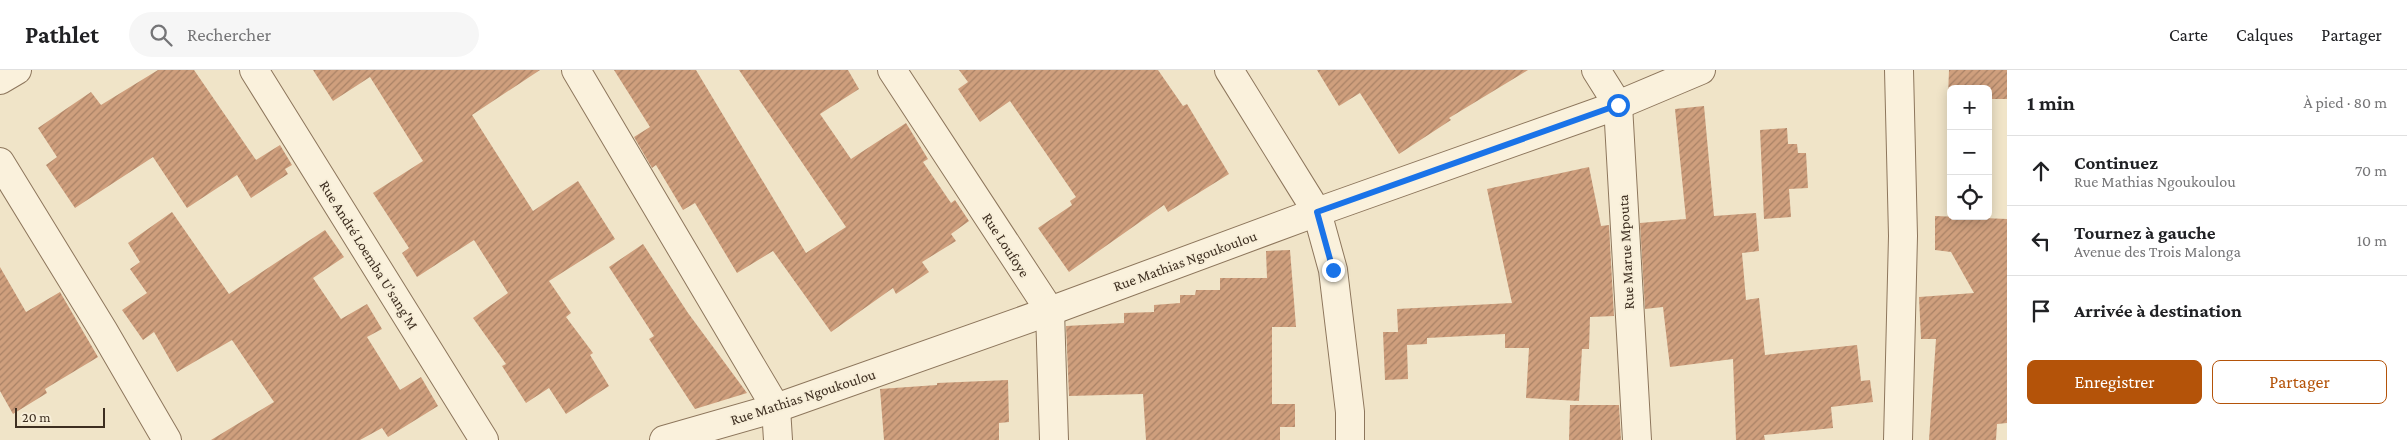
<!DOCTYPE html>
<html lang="fr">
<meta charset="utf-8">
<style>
:root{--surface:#fff;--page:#f6f6f6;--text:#202124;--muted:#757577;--line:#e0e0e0;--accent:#b45309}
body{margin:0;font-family:"Crimson Pro",serif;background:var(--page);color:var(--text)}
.controls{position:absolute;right:15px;top:15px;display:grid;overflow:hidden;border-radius:8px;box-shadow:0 2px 12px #0003}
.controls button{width:45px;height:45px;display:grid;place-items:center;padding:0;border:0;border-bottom:1px solid var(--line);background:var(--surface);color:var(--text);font:25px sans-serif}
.scale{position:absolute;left:15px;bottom:12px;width:90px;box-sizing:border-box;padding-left:5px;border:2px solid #3d2e20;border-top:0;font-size:14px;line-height:18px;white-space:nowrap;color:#3d2e20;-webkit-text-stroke:4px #f7eed8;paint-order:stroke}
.stop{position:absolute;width:15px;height:15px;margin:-11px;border:4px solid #1a73e8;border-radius:50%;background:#fff}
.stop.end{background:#1a73e8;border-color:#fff;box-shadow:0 1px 5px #0008}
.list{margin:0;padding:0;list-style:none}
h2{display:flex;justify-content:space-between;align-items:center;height:65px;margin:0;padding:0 20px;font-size:21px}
h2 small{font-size:16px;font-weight:400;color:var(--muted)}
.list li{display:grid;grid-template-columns:32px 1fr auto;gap:15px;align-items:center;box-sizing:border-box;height:70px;padding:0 20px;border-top:1px solid var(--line)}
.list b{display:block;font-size:19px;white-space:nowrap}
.list p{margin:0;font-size:16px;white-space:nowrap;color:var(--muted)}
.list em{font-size:16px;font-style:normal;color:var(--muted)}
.actions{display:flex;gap:10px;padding:15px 20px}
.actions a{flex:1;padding:11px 0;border:1px solid var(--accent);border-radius:8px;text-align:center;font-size:18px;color:var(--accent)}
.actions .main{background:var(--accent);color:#fff}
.icon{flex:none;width:28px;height:28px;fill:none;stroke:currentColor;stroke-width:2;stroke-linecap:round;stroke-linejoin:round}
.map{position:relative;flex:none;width:2007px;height:370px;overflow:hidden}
header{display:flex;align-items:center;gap:30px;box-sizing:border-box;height:70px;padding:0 25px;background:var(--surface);border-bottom:1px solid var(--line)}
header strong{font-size:24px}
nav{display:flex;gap:28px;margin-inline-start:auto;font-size:18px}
.search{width:350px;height:45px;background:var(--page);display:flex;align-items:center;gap:12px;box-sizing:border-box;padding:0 18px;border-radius:28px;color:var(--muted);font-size:19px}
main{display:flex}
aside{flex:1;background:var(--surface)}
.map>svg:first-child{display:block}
.building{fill:url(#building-hatch)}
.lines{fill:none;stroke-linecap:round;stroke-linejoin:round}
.street-casing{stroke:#8d765c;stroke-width:30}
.street{stroke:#faf1dc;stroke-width:28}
.route{stroke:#1a73e8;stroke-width:6}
.labels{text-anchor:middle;stroke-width:4;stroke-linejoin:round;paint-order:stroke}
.street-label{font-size:15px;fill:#3d2e20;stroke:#f7eed8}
</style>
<header>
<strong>Pathlet</strong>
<div class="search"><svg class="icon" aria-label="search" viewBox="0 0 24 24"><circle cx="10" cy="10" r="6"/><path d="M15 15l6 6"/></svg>Rechercher</div>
<nav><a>Carte</a><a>Calques</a><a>Partager</a></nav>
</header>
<main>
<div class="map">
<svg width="2007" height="370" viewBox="0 0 2007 370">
<defs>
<pattern id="building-hatch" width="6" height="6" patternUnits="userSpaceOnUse" patternTransform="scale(1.25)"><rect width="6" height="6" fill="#cf9f7d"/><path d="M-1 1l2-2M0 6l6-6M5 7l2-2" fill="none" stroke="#a98266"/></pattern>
</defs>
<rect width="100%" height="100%" fill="#f0e4c8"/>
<g class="building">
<path d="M 158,0 L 194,0 L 256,90 L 280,75 L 292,95 L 285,99 L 288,104 L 251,128 L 237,105 L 187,138 L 153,87 L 75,138 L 46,95 L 57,87 L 38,58 L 91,22 L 101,35 Z"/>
<path d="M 313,0 L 540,0 L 472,45 L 533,141 L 578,111 L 615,169 L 549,211 L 571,243 L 566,247 L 593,283 L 590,285 L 609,316 L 566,344 L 549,318 L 526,333 L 502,296 L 506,294 L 473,248 L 508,223 L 474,170 L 417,207 L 402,183 L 409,178 L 373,123 L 423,91 L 370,7 L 333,31 Z"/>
<path d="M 614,0 L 696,0 L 806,183 L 846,157 L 739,0 L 848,0 L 859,19 L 820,44 L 851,89 L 906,53 L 928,89 L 923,92 L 951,133 L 955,130 L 969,151 L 951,164 L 956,171 L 922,192 L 929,202 L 896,224 L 893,218 L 831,262 L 773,181 L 737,203 L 695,133 L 683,140 L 656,95 L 652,98 L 634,67 L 650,57 Z"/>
<path d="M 959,0 L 1158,0 L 1183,36 L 1187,34 L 1229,104 L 1168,142 L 1164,135 L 1069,202 L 1038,158 L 1072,135 L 1070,131 L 1076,127 L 1010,31 L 980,52 L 958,19 L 968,12 Z"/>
<path d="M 1317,0 L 1528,0 L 1449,48 L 1451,50 L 1399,84 L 1360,23 L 1339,36 Z"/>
<path d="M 1949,0 L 2007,0 L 2007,29 L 1988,29 L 1988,19 L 1951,19 L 1951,28 L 1948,27 Z"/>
<path d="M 1704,36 L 1714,146 L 1756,143 L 1759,181 L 1742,183 L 1746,230 L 1759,228 L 1765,285 L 1857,275 L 1861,311 L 1870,310 L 1873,332 L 1831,337 L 1833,358 L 1764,365 L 1765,370 L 1736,370 L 1733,289 L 1670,297 L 1663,237 L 1645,239 L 1640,153 L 1686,149 L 1675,39 Z"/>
<path d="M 1787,58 L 1788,74 L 1797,74 L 1798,83 L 1806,83 L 1808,118 L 1789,119 L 1791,147 L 1764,149 L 1760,60 Z"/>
<path d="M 1589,97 L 1601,156 L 1609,155 L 1614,246 L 1590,247 L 1589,279 L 1582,279 L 1579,331 L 1526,328 L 1529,278 L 1505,278 L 1505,264 L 1427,268 L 1427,274 L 1407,275 L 1408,309 L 1385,310 L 1383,262 L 1398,262 L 1397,239 L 1512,233 L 1487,119 Z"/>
<path d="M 172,142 L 229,224 L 325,160 L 344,187 L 313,208 L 341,249 L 367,234 L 382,259 L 367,267 L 400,320 L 421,307 L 438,336 L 388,367 L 382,358 L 360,370 L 211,370 L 274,332 L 232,270 L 177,302 L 154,262 L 143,270 L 122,240 L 147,223 L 130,199 L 140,192 L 128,173 Z"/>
<path d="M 1935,146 L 2007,149 L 2007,353 L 1997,354 L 1996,370 L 1929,370 L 1936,269 L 1921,269 L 1919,227 L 1974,223 L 1951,182 L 1935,180 Z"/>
<path d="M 643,174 L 688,243 L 747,323 L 695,339 L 649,269 L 654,266 L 609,197 Z"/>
<path d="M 1290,180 L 1296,257 L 1272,257 L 1272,334 L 1295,334 L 1295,357 L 1280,357 L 1280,370 L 1146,370 L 1143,324 L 1069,326 L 1066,256 L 1124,253 L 1124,243 L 1154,242 L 1154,235 L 1180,233 L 1180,225 L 1195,225 L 1196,220 L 1220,220 L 1220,208 L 1267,208 L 1266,181 Z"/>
<path d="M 0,197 L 26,242 L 60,222 L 98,287 L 45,319 L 47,323 L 13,344 L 0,321 Z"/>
<path d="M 1008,310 L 1009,352 L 999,353 L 999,370 L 884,370 L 880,319 L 937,315 L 937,313 Z"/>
<path d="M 1570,335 L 1619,335 L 1621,370 L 1569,370 Z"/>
</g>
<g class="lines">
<g class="street-casing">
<g id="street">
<path d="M 254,0 L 484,370"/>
<path d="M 576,0 L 776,338 L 778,370"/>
<path d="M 892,0 L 1050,241 L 1054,370"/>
<path d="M 1229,0 L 1317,142 L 1333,200 L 1350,342 L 1350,370"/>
<path d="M 1596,0 L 1618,35 L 1637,370"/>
<path d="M 0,10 L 17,0"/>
<path d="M 0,92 L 103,260 L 167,370"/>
<path d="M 664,370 L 776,338 L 1050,241 L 1317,142 L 1618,35 L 1701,0"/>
<path d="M 1898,370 L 1903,166 L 1899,0"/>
</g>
</g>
<use href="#street" class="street"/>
</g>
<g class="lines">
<path class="route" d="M 1333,200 L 1317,142 L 1618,35"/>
</g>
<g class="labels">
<g class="street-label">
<text transform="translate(1006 175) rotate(57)" y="5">Rue Loufoye</text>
<text transform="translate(1626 182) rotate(-93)" y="5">Rue Marue Mpouta</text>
<text transform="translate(369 185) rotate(58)" y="5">Rue André Loemba U'sang'M</text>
<text transform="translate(1185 191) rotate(-20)" y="5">Rue Mathias Ngoukoulou</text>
<text transform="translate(803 327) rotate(-18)" y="5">Rue Mathias Ngoukoulou</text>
</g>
</g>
</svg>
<div class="controls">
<button>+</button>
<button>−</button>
<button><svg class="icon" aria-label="locate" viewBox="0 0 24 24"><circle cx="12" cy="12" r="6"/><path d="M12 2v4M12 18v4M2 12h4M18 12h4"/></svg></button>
</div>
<div class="scale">20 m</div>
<div class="stop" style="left:1618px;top:35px"></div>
<div class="stop end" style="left:1333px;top:200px"></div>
</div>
<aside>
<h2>1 min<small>À pied · 80 m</small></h2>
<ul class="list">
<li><svg class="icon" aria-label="ahead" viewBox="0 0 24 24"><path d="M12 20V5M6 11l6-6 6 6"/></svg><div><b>Continuez</b><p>Rue Mathias Ngoukoulou</p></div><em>70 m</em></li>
<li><svg class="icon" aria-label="left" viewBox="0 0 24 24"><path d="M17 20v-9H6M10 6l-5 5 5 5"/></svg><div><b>Tournez à gauche</b><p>Avenue des Trois Malonga</p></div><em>10 m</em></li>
<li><svg class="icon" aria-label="arrive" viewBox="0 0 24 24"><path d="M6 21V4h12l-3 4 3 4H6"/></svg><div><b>Arrivée à destination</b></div></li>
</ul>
<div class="actions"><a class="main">Enregistrer</a><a>Partager</a></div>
</aside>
</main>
